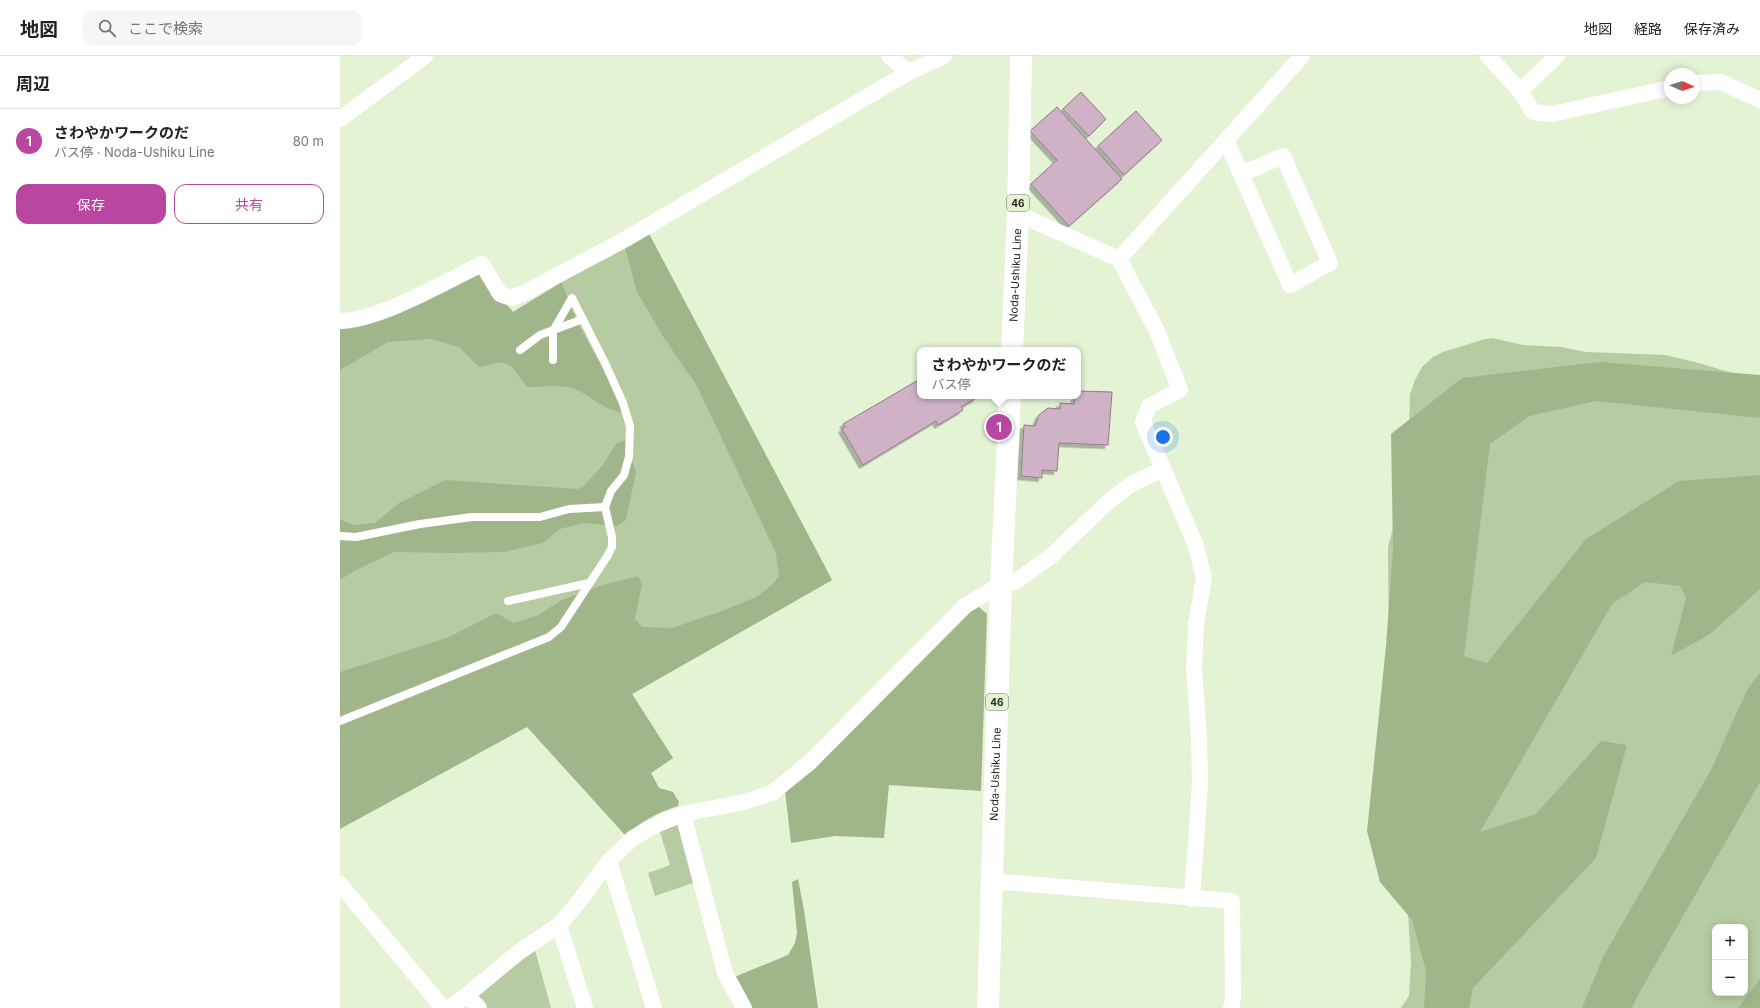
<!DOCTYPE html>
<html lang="ja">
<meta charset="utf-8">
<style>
:root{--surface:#fff;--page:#f6f6f6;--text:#202124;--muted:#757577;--line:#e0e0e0;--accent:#b946a1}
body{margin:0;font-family:Inter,"Noto Sans JP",sans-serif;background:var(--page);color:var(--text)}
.controls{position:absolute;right:12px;bottom:12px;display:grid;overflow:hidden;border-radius:8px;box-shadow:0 2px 10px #0003}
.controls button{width:36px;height:36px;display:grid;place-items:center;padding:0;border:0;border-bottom:1px solid var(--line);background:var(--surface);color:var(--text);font:20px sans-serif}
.compass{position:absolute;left:1324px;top:12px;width:36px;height:36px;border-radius:50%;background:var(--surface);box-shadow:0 2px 10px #0003;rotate:93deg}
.you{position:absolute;left:823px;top:381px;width:14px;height:14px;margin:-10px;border:3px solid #fff;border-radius:50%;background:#1a73e8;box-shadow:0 0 0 6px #1a73e833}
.badge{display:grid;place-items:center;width:26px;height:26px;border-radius:50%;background:var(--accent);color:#fff;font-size:13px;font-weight:700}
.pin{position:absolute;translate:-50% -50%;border:2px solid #fff;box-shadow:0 1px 4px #0006}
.popup{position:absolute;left:577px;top:291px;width:164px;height:52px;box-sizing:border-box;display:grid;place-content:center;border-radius:8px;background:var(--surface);filter:drop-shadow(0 1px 3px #0005);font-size:13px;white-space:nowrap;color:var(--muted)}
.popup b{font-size:15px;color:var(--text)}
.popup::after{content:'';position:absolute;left:50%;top:100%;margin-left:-8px;border:8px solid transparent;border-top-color:var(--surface)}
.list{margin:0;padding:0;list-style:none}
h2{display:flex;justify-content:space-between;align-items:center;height:52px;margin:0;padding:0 16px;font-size:17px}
h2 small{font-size:13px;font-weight:400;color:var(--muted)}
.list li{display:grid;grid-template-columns:26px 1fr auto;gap:12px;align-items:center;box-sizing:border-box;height:64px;padding:0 16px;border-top:1px solid var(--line)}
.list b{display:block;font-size:15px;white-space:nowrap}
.list p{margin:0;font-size:13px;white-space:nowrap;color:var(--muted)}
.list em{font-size:13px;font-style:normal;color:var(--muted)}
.actions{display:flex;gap:8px;padding:12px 16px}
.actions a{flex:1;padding:9px 0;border:1px solid var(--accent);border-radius:12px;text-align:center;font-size:14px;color:var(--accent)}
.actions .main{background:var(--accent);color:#fff}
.icon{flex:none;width:22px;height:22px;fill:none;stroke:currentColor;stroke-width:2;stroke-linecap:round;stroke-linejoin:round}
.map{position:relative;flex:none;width:1420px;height:952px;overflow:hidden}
header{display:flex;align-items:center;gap:24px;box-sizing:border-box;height:56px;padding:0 20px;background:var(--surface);border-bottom:1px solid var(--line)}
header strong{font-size:19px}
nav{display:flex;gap:22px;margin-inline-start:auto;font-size:14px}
.search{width:280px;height:36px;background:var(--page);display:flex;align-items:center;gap:10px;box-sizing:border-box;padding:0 14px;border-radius:12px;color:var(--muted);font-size:15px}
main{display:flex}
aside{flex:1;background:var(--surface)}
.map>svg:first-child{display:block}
.green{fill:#b6cba1;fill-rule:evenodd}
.forest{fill:#a0b68a}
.building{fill:#d0b2c7;stroke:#94788c;filter:url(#shadow)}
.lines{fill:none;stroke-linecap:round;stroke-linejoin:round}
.service{stroke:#fff;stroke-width:8}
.minor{stroke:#fff;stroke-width:16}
.primary{stroke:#fff;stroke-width:22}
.labels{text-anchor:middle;stroke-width:3.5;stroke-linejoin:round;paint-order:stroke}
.shield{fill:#e3f3d4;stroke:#5e6655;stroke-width:1}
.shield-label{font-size:10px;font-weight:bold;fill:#252a1f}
.street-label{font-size:11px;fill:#252a1f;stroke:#e3f3d4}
</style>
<header>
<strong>地図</strong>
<div class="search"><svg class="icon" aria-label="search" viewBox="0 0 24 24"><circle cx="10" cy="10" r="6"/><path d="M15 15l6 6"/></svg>ここで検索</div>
<nav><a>地図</a><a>経路</a><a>保存済み</a></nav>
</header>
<main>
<aside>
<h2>周辺<small></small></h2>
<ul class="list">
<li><span class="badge">1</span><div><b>さわやかワークのだ</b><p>バス停 · Noda-Ushiku Line</p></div><em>80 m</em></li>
</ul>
<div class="actions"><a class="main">保存</a><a>共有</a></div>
</aside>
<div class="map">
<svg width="1420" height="952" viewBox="0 0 1420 952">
<defs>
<filter id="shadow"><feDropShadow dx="-3.5" dy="3.5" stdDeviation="0" flood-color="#0004"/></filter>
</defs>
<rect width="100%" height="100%" fill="#e3f3d4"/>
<g class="green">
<path d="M 307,174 L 492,524 L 292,638 L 333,702 L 311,717 L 319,732 L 333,736 L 283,758 L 159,606 L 0,681 L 0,266 L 139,215 L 173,256 Z"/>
<path d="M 1152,282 L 1183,289 L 1221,291 L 1246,296 L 1325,299 L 1355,306 L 1420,325 L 1420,952 L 1061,952 L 1069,940 L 1071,906 L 1061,740 L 1049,602 L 1048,491 L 1064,429 L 1069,370 L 1070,338 L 1075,324 L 1082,311 L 1093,301 L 1103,296 L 1142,284 ZM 1375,871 L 1405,871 L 1405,937 L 1375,937 Z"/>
<path d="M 337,768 L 341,771 L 356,826 L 315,840 L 308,817 L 330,809 L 320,776 Z"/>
<path d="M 195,894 L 211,952 L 141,952 L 131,941 L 181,900 Z"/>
</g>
<g class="forest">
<path d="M 307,174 L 492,524 L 292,638 L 333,702 L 311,717 L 319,732 L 333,736 L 339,746 L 338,750 C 316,757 303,765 285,779 L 187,671 L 0,773 L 0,616 L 109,581 L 156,557 L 174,567 L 198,559 L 222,544 L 263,529 L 298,520 L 302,528 L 295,563 L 302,571 L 332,572 L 385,554 L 416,541 L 433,528 L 439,520 L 436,497 L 357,330 L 324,282 L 297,236 L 284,188 Z"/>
<path d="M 139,215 L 173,256 L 222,226 C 231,256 245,282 261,309 C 269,323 275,338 283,353 L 281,356 C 264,354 252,341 237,334 C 225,328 201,331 187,331 L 172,311 L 162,306 L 139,311 L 119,291 L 91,283 L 48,286 L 0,314 L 0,266 Z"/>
<path d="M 1260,306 L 1420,319 L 1420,362 L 1257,345 L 1189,360 L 1150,388 L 1124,600 L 1147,607 L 1246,483 L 1339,425 L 1420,419 L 1420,533 L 1370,578 L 1331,600 L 1346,542 L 1340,530 L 1305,526 L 1272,548 L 1140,776 L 1196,758 L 1261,685 L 1287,689 L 1256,802 L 1133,932 L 1129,952 L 1084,952 L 1086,915 L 1072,864 L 1040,826 L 1027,775 L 1046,590 L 1053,492 L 1051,378 L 1122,322 Z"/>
<path d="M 285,384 L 296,416 L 286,464 L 277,470 L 243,467 L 220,473 L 203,487 L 164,496 L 111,497 L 54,496 L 14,515 L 0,524 L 0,463 L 13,469 L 35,467 L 59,447 L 105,424 L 237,433 L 243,431 L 262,410 L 276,388 Z"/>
<path d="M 638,550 L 647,558 L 641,735 L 549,729 L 544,782 L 495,780 L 451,787 L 445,735 L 624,558 Z"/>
<path d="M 1420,617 L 1420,726 L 1298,939 L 1292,952 L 1242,952 L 1264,899 L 1371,714 L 1407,634 Z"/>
<path d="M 458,823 L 464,854 L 478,952 L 407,952 L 392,922 L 448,899 L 455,887 L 457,877 L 452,826 Z"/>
<path d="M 1420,923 L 1420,952 L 1398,952 Z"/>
</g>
<g class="building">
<path d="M 741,36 L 766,63 L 749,80 L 723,53 Z"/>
<path d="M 717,51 L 782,123 L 729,170 L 691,128 L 717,104 L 690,75 Z"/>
<path d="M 796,55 L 822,84 L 784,119 L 758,90 Z"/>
<path d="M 580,323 L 580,340 L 638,341 L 621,351 L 623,354 L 598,369 L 596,365 L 523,409 L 502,373 L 505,371 L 503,368 Z"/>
<path d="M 738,335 L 772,336 L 768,389 L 719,387 L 717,415 L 702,414 L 702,422 L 681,420 L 684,369 L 695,370 L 699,359 L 708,352 L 720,353 L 720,347 L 734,348 L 735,340 L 738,340 Z"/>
</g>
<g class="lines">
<g class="service">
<path d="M 180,294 L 200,279 L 243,263"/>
<path d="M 0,480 L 16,481 L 80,468 L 132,461 L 200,461 L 229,453 L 265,451"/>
<path d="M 168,545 L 249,527"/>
<path d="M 0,665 L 209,581 L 221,571 L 268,499 L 272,491 L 272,481 L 265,451 L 271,435 L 284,419 L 289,401 L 290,370 L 283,347 L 265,307 L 232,242 L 213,275 L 213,304"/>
</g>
<g class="minor">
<path d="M 549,0 L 569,16"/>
<path d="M 1148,0 L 1180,35 L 1193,56 L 1212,58 L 1330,32"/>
<path d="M 1354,27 L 1381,26 L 1420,44"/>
<path d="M 1180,35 L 1217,0"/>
<path d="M 0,63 L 85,0"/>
<path d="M 886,84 L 950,229 L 990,207 L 943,100 L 901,118"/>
<path d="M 678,158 L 779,203 L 817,275 L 840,334 L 809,350 L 803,366 L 856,490 L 864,522 L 856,568 L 854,613 L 859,682 L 860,728 L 852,843"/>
<path d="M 779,203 L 962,0"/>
<path d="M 0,265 C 40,264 105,226 142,208 L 160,238 L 171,242 L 186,236 L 284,184 L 569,16 L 604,0"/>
<path d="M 343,758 L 385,917 L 404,952"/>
<path d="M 269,805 L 314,952"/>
<path d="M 651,825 L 892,845 L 893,942 L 891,952"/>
<path d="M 0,828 L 103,952"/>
<path d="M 219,869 L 245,952"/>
<path d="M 127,939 L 139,952"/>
<path d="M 109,952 L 127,939 L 179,896 L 219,869 L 237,848 L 269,805 L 293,782 L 318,768 L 343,758 L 404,746 L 432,737 L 469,707 L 625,550 L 661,528 L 675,526 L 711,500 L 767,447 L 790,429 L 823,413"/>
</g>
<g class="primary">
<path id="s1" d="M 672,294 L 678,158 L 681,0"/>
<path id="s2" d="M 648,952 L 661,528 L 670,340"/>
</g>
</g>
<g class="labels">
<g class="shield">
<rect x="667" y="139" width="22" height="16" rx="3"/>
<rect x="646" y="638" width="22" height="16" rx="3"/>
</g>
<g class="shield-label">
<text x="678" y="151">46</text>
<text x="657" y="650">46</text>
</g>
<g class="street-label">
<text dy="4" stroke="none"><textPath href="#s1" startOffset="75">Noda-Ushiku Line</textPath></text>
<text dy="4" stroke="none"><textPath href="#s2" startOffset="234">Noda-Ushiku Line</textPath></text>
</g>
</g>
</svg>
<div class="controls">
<button>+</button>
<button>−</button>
</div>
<svg class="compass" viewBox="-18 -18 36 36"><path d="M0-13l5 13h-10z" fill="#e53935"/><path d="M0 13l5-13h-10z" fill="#757577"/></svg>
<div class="you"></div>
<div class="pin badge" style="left:659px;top:371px">1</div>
<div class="popup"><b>さわやかワークのだ</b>バス停</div>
</div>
</main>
